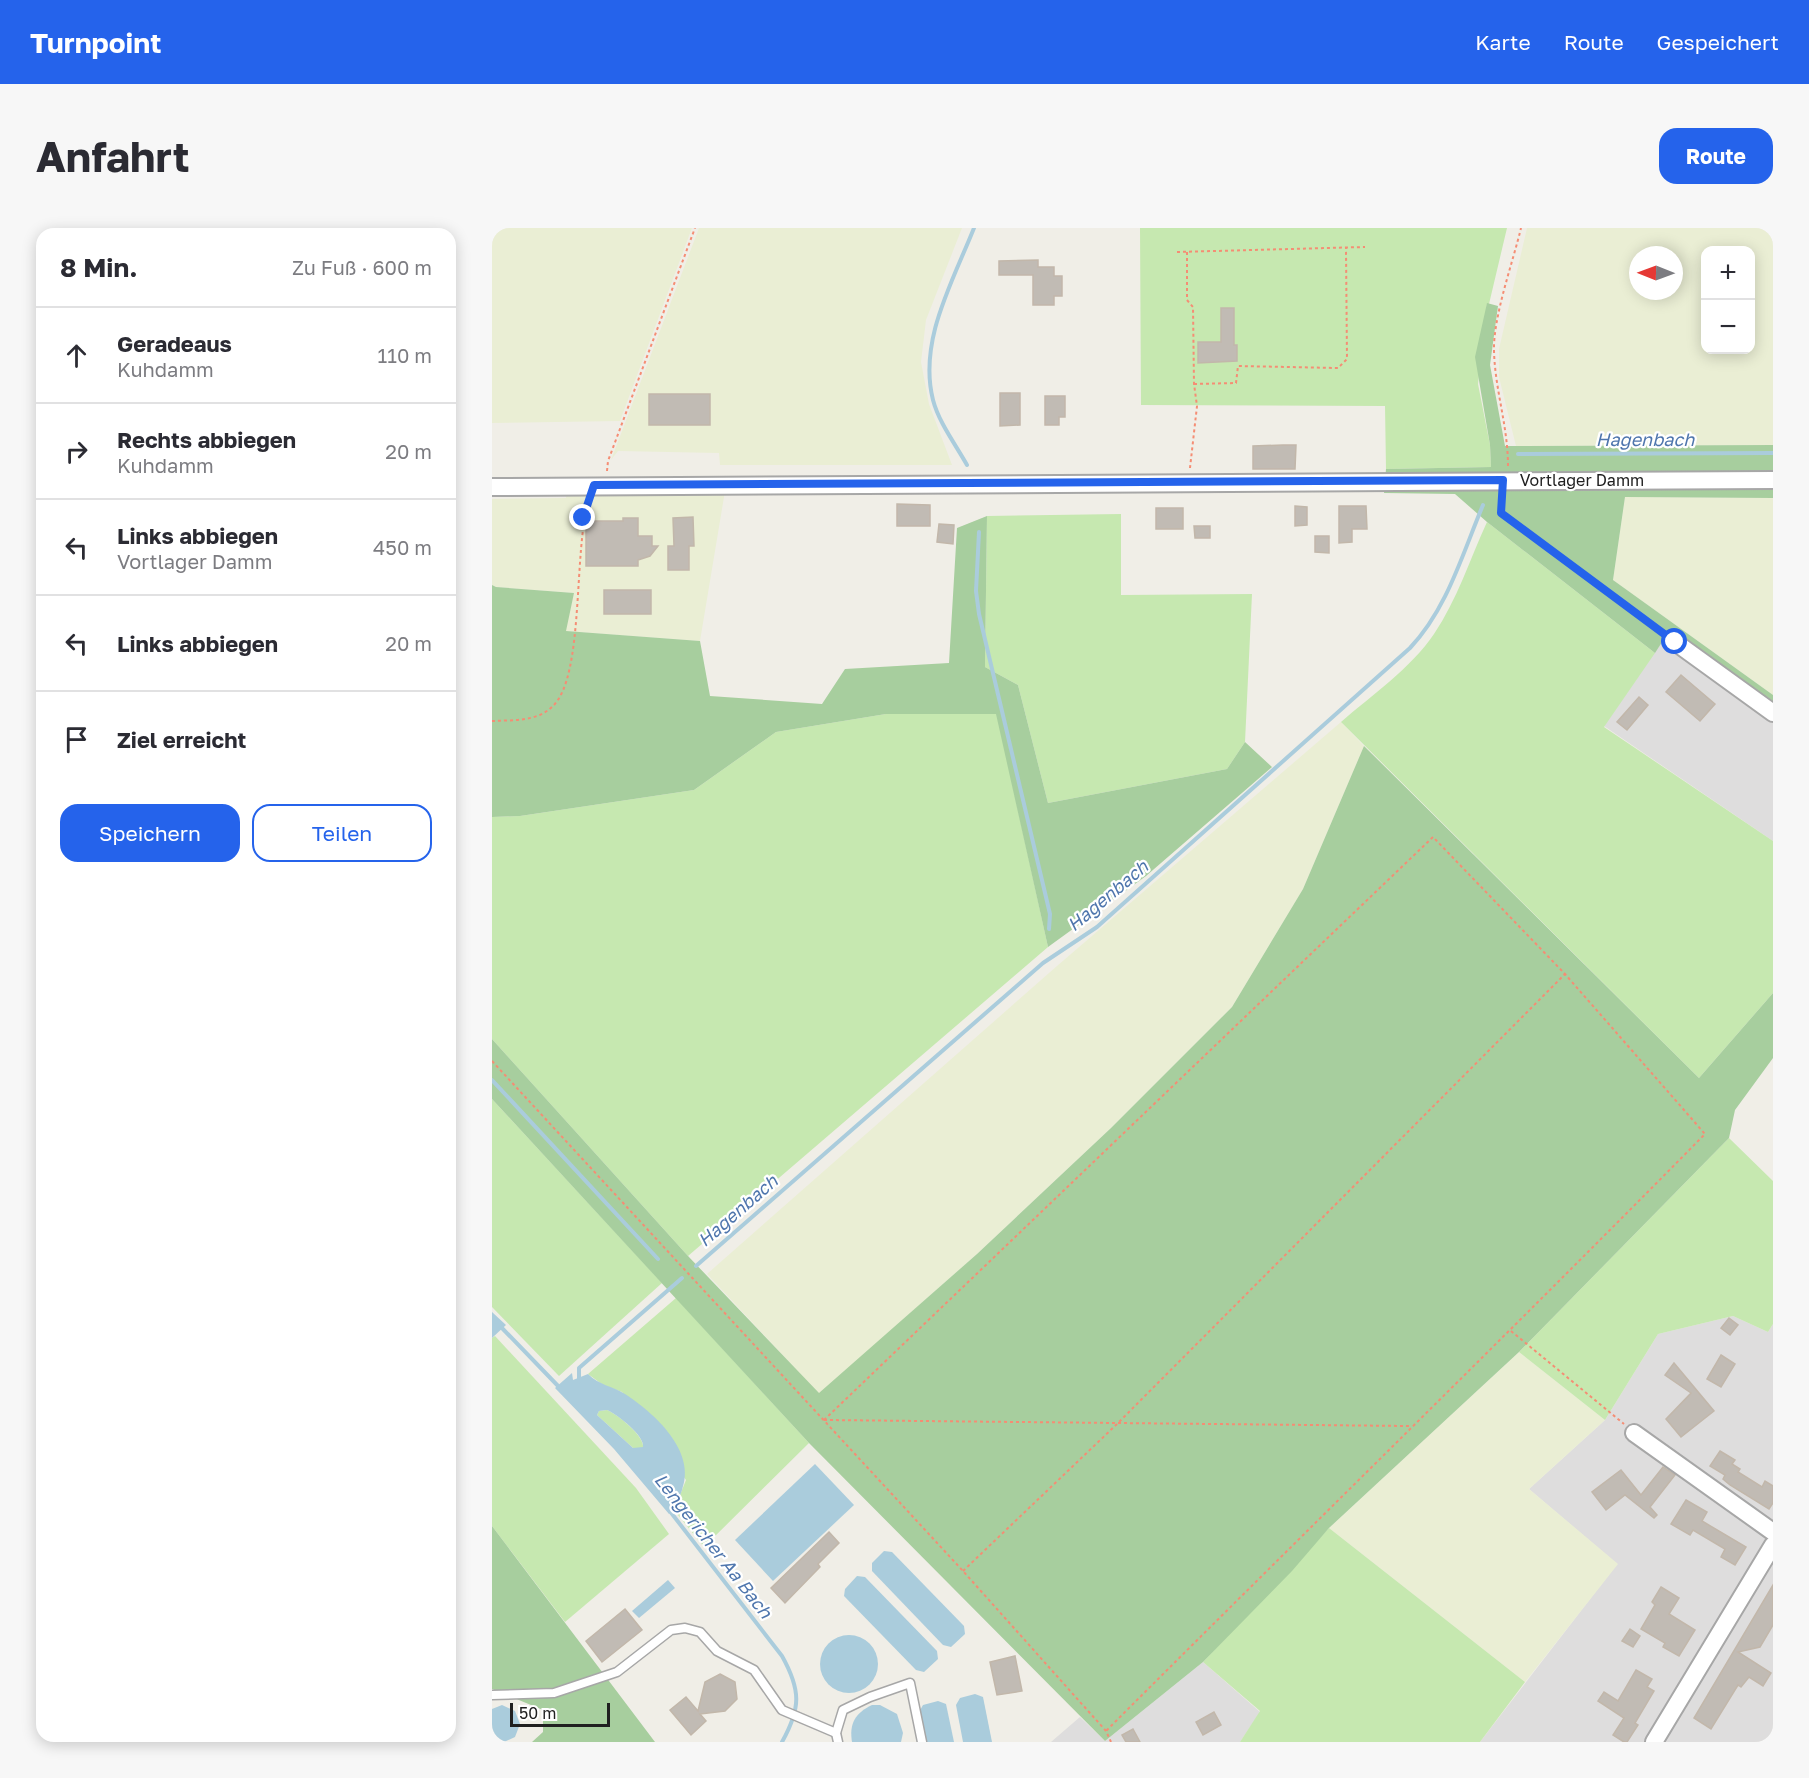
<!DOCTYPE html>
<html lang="de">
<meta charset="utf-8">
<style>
:root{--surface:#fff;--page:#f7f7f7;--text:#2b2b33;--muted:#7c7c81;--line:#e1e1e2;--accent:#2563eb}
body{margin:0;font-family:"Golos Text",sans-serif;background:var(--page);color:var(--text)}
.controls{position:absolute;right:18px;top:18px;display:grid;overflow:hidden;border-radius:12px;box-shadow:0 3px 15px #0003}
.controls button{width:54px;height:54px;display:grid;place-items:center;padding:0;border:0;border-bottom:2px solid var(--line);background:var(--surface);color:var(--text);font:30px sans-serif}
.compass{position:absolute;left:1137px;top:18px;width:54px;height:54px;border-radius:50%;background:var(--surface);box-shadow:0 3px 15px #0003;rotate:271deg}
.scale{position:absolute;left:18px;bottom:15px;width:100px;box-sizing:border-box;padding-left:6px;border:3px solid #202020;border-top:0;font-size:16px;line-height:21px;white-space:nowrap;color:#202020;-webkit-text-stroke:4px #fff;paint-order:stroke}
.stop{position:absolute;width:18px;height:18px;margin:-14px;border:4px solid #2563eb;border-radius:50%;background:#fff}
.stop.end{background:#2563eb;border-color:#fff;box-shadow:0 2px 6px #0008}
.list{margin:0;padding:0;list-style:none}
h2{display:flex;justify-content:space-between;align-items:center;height:78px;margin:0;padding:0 24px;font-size:26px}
h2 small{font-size:20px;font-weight:400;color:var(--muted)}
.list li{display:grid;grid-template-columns:39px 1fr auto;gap:18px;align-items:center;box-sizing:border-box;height:96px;padding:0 24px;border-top:2px solid var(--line)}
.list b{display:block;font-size:22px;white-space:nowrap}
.list p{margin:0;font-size:20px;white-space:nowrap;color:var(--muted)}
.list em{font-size:20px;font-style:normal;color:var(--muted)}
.actions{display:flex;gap:12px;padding:18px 24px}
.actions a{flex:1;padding:14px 0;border:2px solid var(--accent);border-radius:18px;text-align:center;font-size:21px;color:var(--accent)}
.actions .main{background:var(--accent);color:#fff}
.icon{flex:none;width:33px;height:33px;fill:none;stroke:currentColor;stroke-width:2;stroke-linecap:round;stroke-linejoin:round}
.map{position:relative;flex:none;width:1281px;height:1514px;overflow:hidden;border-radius:18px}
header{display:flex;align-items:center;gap:36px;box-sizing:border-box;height:84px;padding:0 30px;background:var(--accent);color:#fff}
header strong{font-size:28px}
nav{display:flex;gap:33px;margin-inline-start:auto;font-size:21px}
.intro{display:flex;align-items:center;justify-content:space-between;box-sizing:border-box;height:144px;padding:0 36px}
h1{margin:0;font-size:42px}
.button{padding:15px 27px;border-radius:18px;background:var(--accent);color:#fff;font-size:21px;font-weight:700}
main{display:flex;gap:36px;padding:0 36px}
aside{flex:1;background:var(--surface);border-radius:18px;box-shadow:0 3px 15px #0003}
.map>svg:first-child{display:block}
.residential{fill:#dedddd}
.farmland{fill:#eaeed4;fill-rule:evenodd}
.grass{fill:#c6e8b0}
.forest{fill:#a7ce9e}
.water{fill:#aaccdc;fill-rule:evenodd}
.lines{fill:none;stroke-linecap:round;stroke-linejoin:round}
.stream{stroke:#aaccdc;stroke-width:4}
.building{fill:#c1bbb4;stroke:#c2b7aa;stroke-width:1.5}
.lane-casing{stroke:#a7a7a7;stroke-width:11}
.street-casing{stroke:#a7a7a7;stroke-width:20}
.path{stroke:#f58d74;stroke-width:2;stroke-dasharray:3 3;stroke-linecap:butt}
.lane{stroke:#fff;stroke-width:8}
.street{stroke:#fff;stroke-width:16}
.route{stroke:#2563eb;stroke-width:8}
.labels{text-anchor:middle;stroke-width:4.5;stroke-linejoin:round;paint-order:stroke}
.street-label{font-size:16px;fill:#202020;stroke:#fff}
.water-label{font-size:18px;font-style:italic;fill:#4f76ad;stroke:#fff}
</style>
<header>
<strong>Turnpoint</strong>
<nav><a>Karte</a><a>Route</a><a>Gespeichert</a></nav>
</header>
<div class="intro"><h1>Anfahrt</h1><a class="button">Route</a></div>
<main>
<aside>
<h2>8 Min.<small>Zu Fuß · 600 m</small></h2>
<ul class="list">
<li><svg class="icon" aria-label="ahead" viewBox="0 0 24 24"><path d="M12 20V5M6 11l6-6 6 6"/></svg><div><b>Geradeaus</b><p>Kuhdamm</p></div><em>110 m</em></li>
<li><svg class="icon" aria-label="right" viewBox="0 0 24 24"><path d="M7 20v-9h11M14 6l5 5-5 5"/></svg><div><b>Rechts abbiegen</b><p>Kuhdamm</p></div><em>20 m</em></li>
<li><svg class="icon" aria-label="left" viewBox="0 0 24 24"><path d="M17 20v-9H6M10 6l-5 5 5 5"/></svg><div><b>Links abbiegen</b><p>Vortlager Damm</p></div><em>450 m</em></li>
<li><svg class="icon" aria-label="left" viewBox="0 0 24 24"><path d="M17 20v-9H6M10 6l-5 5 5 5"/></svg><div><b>Links abbiegen</b></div><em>20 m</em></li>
<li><svg class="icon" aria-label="arrive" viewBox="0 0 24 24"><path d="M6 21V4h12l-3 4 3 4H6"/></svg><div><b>Ziel erreicht</b></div></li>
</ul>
<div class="actions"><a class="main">Speichern</a><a>Teilen</a></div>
</aside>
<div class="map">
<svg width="1281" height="1514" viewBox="0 0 1281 1514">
<rect width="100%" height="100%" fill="#f0eee7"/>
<g class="residential">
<path d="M 1172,411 L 1281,494 L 1281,613 L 1112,498 Z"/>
<path d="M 1241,1088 L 1276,1104 L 1281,1096 L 1281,1514 L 988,1514 L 1125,1336 L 1037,1261 L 1113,1192 L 1166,1106 Z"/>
<path d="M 711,1434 L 768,1484 L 748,1514 L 559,1514 L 588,1489 L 613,1513 Z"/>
</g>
<g class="farmland">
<path d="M 0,0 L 200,0 L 128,193 L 0,195 Z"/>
<path d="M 207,0 L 470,0 L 434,92 L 429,134 L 437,176 L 460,237 L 228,237 L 227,225 L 126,223 L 119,232 Z"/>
<path d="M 1035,0 L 1281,0 L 1281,217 L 1024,218 L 1007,149 L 1007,121 ZM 1214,22 L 1258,22 L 1258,122 L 1214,122 ZM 1146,27 L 1182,27 L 1182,63 L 1146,63 Z"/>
<path d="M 233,263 L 208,413 L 73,403 L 82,365 L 4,359 L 0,357 L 0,271 L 74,270 L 74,264 Z"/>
<path d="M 1133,269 L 1281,270 L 1281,467 L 1121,352 Z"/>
<path d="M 849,494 L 872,518 L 811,661 L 740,779 L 619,900 L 485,1026 L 327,1166 L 215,1046 L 565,738 Z"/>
<path d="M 1027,1124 L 1113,1192 L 1037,1261 L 1126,1336 L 1033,1454 L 837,1300 Z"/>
</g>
<g class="grass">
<path d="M 648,0 L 1015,0 L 997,76 L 995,76 L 986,156 L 998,217 L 999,239 L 894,241 L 893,178 L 649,177 Z"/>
<path d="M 629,286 L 629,367 L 760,366 L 753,514 L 735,541 L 556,575 L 526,457 L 493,439 L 495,288 Z"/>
<path d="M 995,294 L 1163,425 L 1112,499 L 1281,613 L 1281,765 L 1207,850 L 849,494 C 880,467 919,440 942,406 C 965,372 978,331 995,294 Z"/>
<path d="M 394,486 L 505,486 L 556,719 L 196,1028 L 0,811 L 0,589 L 28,588 L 202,562 L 284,504 Z"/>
<path d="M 0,871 L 170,1055 L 67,1148 L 0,1079 Z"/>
<path d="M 1237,910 L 1281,953 L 1281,1096 L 1276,1104 L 1241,1088 L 1166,1106 L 1113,1192 L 1027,1124 Z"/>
<path d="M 184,1070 L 317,1215 L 212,1319 L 182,1282 L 194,1252 L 130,1164 L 111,1157 L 96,1146 Z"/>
<path d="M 3,1108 L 144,1260 L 177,1306 L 73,1394 L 0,1298 L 0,1110 Z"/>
<path d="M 115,1182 C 126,1187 153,1208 151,1220 L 141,1220 L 105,1187 L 107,1183 Z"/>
<path d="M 837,1300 L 1033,1454 L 988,1514 L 748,1514 L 768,1483 L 711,1434 Z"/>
</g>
<g class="forest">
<path d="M 995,75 L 1006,78 L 998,137 L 1013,218 L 1281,217 L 1281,270 L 1133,269 L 1121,352 L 1281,467 L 1281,494 L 1172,411 L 1163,425 L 995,294 L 963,266 L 892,265 L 894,241 L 999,239 L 998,217 L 983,129 Z"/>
<path d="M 495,288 L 493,439 L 526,457 L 556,575 L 735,541 L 753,514 L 780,539 L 654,648 L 556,719 L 504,486 L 394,486 L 284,504 L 202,562 L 28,588 L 0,589 L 0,357 L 4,359 L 82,365 L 74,403 L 208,413 L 218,468 L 330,476 L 353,441 L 457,435 L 465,300 Z"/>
<path d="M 872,518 L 1207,850 L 1281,765 L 1281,830 L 1243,882 L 1237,910 L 1027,1124 L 837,1300 L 800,1343 L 711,1434 L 613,1513 L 317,1215 L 0,871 L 0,811 L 196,1028 L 327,1165 L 485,1026 L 619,900 L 740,779 L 811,661 Z"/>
<path d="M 0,1298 L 163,1514 L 40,1514 L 51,1504 L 51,1482 L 0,1461 Z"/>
</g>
<g class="water">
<path d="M 0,1084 L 14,1097 L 0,1110 Z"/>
<path d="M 80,1145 L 81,1152 L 96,1146 C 107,1157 120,1158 133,1166 C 162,1185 205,1223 190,1262 C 187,1271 184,1280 177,1286 L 122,1221 L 63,1160 ZM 115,1182 C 126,1187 153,1208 151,1219 L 141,1220 L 105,1187 L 107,1183 Z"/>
<path d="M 323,1236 L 362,1277 L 281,1353 L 243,1312 Z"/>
<path d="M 392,1323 L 400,1324 L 472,1398 L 473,1406 L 459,1419 L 451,1417 L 380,1343 L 380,1335 Z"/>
<path d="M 365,1348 L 373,1349 L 445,1423 L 446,1431 L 432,1444 L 424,1442 L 352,1368 L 353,1361 Z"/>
<path d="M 176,1352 L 183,1360 L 147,1390 L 140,1383 Z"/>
<circle cx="357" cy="1436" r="29"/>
<path d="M 483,1466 L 491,1469 L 500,1514 L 471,1514 L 464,1477 L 468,1470 Z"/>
<path d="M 446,1473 L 454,1476 L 462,1514 L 433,1514 L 427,1484 L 431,1477 Z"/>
<path d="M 10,1477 L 23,1483 L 28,1496 L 23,1509 L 12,1514 L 0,1511 L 0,1481 Z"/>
<path d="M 380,1477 L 388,1477 L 405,1486 L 411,1505 L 409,1514 L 360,1514 C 357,1496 363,1485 380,1477 Z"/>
</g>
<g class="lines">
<g class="stream">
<path d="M 1026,226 L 1281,225"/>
<path d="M 475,237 C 464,217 447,195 441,172 C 426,113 461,53 482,0"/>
<path d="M 487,304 L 484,363 L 487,386 L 558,686 L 557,701"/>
<path d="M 0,852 L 166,1031"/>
<path d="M 204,1038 L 551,735 L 605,699 L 918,420 C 955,381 970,327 991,277"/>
<path d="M 9,1099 L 68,1160"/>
<path d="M 87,1154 L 87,1140 L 190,1050"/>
<path d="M 177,1282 L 290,1428 C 309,1462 309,1480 290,1514"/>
</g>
</g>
<g class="building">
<path d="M 546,32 L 546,39 L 562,39 L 562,48 L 570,48 L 570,68 L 562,68 L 562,77 L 541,77 L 541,47 L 507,47 L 507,33 Z"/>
<path d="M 729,80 L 742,80 L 742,117 L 745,117 L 745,133 L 706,135 L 706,114 L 729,114 Z"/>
<path d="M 508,165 L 528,165 L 528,197 L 508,198 Z"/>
<rect x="157" y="166" width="61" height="31"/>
<path d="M 553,168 L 573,168 L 573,189 L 567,189 L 567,197 L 553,197 Z"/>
<path d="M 791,217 L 804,217 L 803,241 L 761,241 L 761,218 Z"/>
<path d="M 405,276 L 438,277 L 438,298 L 405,298 Z"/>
<path d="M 803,278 L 815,279 L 815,297 L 803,298 Z"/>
<path d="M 847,278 L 874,278 L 875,301 L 860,301 L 860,314 L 847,315 Z"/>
<rect x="664" y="280" width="27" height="21"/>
<path d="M 201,289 L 202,318 L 197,318 L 197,342 L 176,342 L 176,318 L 182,318 L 181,290 Z"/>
<path d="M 131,290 L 146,290 L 146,308 L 160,308 L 160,318 L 166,318 L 158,328 L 146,332 L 146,338 L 94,338 L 94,293 L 131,293 Z"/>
<path d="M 447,296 L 462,297 L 461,316 L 445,314 Z"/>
<path d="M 702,298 L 718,298 L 718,310 L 703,310 Z"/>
<path d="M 823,308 L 837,308 L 837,325 L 823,324 Z"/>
<rect x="112" y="362" width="47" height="24"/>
<path d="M 1189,447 L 1223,476 L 1208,493 L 1174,464 Z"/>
<path d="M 1147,469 L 1156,477 L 1135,502 L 1125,494 Z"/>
<path d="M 1237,1090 L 1246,1097 L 1238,1107 L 1229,1100 Z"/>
<path d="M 1229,1127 L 1243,1136 L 1229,1159 L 1215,1151 Z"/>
<path d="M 1182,1135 L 1222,1183 L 1189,1209 L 1174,1191 L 1199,1165 L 1173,1147 Z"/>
<path d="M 1228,1223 L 1243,1232 L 1240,1236 L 1248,1241 L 1246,1244 L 1270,1259 L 1273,1253 L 1281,1258 L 1281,1275 L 1277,1281 L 1238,1257 L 1231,1251 L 1233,1247 L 1218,1238 Z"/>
<path d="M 1171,1239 L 1183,1247 L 1158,1279 L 1165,1287 L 1162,1290 L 1133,1267 L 1114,1282 L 1100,1264 L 1129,1242 L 1149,1267 Z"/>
<path d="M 1194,1272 L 1215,1284 L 1210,1293 L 1254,1319 L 1243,1337 L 1229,1329 L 1233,1321 L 1201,1302 L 1198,1307 L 1179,1296 Z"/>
<path d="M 337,1304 L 347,1315 L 326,1336 L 328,1339 L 293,1375 L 279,1360 Z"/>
<path d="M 1281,1357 L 1281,1397 L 1268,1419 L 1246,1424 L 1279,1445 L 1271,1458 L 1257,1449 L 1249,1459 L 1246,1457 L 1219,1501 L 1202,1490 Z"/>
<path d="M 1169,1359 L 1187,1370 L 1177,1386 L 1203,1402 L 1187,1428 L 1171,1419 L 1173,1415 L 1149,1401 L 1163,1377 L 1160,1374 Z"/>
<path d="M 133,1381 L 150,1402 L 110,1434 L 94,1413 Z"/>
<path d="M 1138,1401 L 1148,1408 L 1141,1419 L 1130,1413 Z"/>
<path d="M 523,1428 L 530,1463 L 505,1467 L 498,1434 Z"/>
<path d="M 1144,1442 L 1160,1451 L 1155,1459 L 1162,1463 L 1143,1495 L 1146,1497 L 1135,1514 L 1132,1514 L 1121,1507 L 1132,1490 L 1106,1473 L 1112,1464 L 1126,1473 Z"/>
<path d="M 228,1446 L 243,1454 L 245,1471 L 233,1483 L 208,1486 L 214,1493 L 199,1507 L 178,1482 L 194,1469 L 206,1483 L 213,1454 Z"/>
<path d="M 722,1484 L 729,1497 L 711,1507 L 704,1494 Z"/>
<path d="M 641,1501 L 648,1514 L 634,1514 L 630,1507 Z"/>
</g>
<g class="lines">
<g class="lane-casing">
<g id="lane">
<path d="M 0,1467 L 62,1465 L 125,1444 L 179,1402 L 193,1400 L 208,1404 L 225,1423 L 262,1442 L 290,1482 L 344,1505"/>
<path d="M 346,1514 L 344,1505 L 351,1482 L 378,1469 L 418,1455 L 430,1514"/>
</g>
</g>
<g class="street-casing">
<g id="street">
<path d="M 0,259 L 1281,252"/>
<path d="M 1183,414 L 1281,485"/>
<path d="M 1142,1205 L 1281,1304"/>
<path d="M 1162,1514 L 1281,1317"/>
</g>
</g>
<g class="path">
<path d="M 685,24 L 873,19"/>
<path d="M 695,24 L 695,72 L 701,79 L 702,156 L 705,178 L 698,240"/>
<path d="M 702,156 L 744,155 L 746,138 L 846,140 L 855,131 L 854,20"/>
<path d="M 1016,238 C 1016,198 1003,162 1002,123 C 1001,89 1021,34 1029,0"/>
<path d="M 115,243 L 116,233 L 203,0"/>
<path d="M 1009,267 L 1009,285 L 1171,405"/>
<path d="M 0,493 C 21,492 45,494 61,478 C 93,447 81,319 97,273"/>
<path d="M 0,833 L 471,1343 L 614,1503 L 619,1514"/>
<path d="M 1019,1103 L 1132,1196"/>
<path d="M 332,1192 L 941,609 L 1073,746 L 1213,906 C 1015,1107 813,1304 614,1503"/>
<path d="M 332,1192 L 917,1198"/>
<path d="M 471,1343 L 625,1196 L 1073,746"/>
</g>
<use href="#lane" class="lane"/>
<use href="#street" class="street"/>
</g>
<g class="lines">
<path class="route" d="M 91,290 L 102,257 L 1011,252 L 1009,285 L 1183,414"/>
</g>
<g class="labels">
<g class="street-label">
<text x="1090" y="258">Vortlager Damm</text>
</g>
<g class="water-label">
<text x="1153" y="218">Hagenbach</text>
<text transform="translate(616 668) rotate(-40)" y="6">Hagenbach</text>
<text transform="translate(246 983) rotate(-41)" y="6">Hagenbach</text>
<text transform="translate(221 1318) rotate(52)" y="6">Lengericher Aa Bach</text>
</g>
</g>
</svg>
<div class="controls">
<button>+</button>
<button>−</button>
</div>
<svg class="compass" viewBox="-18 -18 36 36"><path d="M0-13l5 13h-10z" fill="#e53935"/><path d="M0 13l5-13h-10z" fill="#7c7c81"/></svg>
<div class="scale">50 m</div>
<div class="stop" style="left:1183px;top:414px"></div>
<div class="stop end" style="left:91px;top:290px"></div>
</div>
</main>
